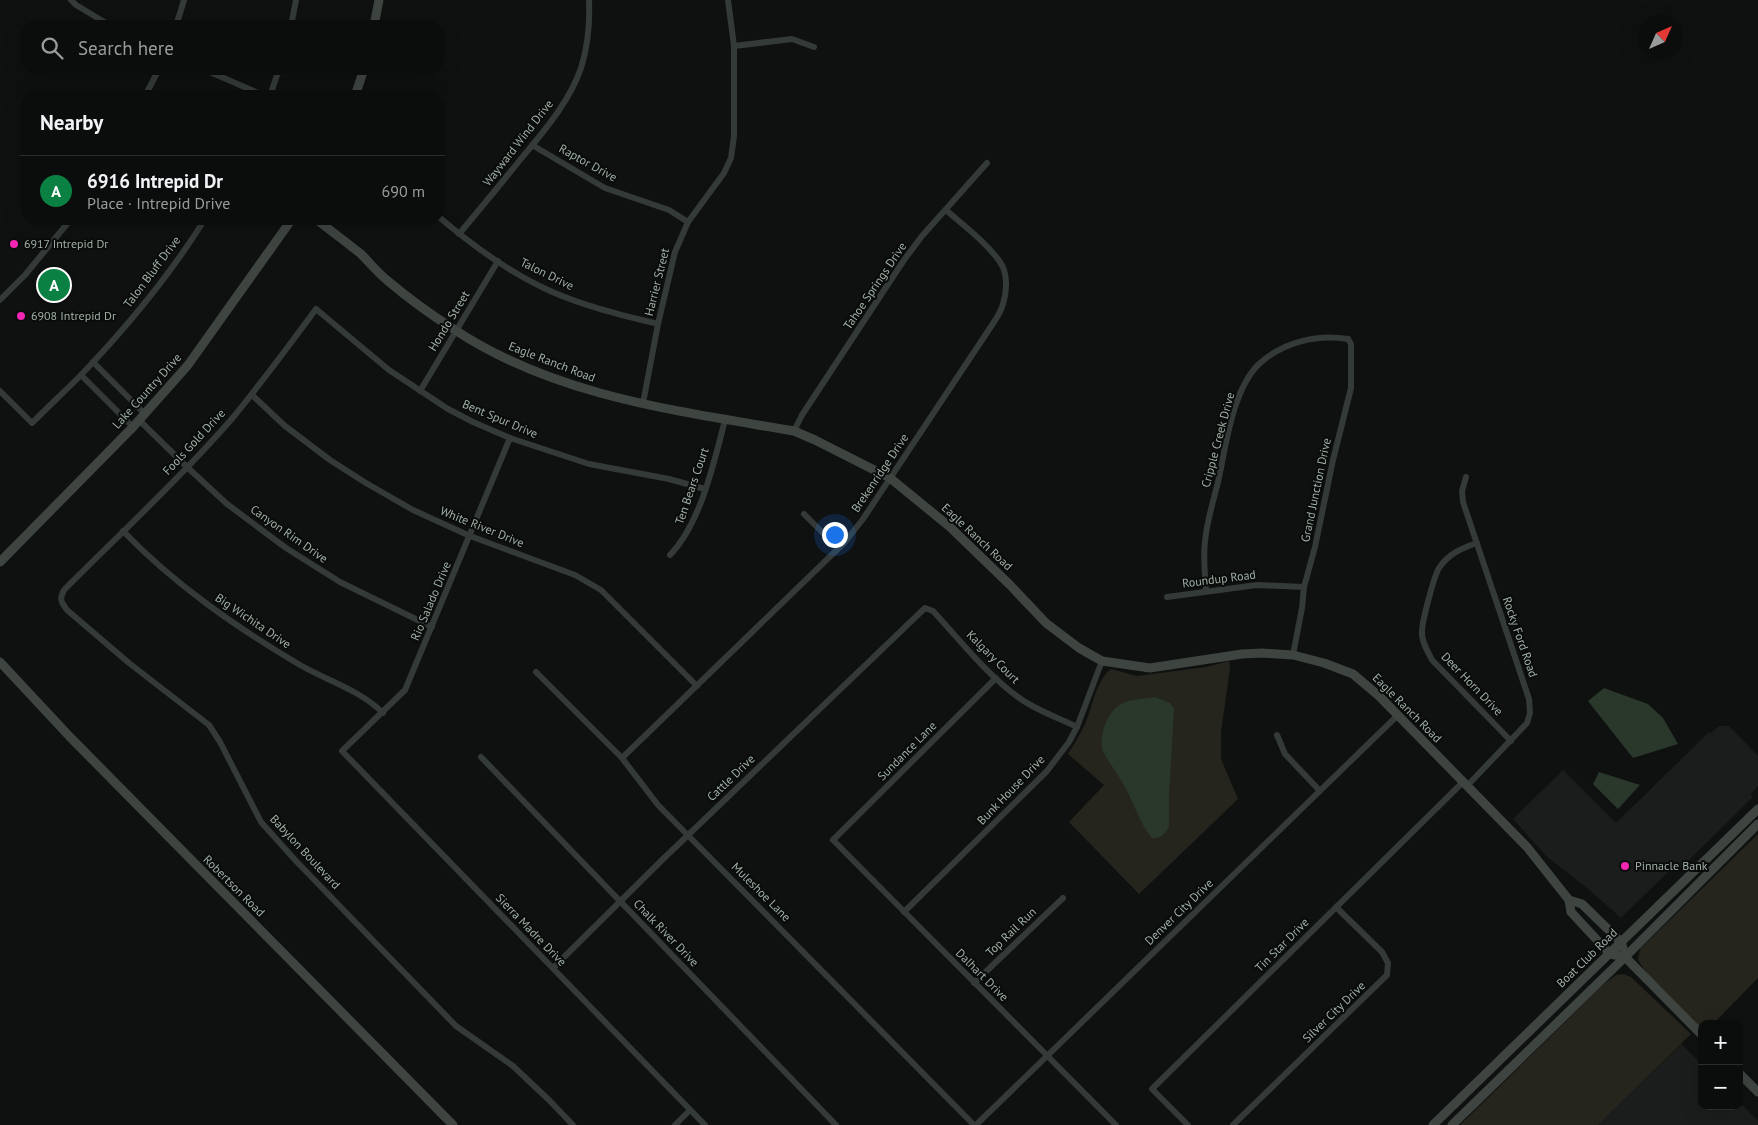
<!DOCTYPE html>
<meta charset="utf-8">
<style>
:root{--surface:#0b0c0c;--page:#191a1a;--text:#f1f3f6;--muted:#9a9b9d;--line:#2b2c2d;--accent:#0b8043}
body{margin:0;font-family:"PT Sans",sans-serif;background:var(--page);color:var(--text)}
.controls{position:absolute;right:15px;bottom:15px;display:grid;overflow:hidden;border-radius:10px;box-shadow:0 5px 20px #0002}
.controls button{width:45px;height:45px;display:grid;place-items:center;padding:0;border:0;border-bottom:1px solid var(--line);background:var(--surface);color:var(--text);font:25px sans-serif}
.compass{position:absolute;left:1638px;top:15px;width:45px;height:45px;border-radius:50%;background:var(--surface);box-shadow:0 5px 20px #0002;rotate:45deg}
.you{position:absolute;left:834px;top:534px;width:18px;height:18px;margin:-12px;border:4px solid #fff;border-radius:50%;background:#1a73e8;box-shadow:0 0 0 8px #1a73e833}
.badge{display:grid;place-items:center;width:32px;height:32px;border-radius:50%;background:var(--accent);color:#fff;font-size:16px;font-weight:700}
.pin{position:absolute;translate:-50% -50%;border:2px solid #fff;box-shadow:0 1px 5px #0006}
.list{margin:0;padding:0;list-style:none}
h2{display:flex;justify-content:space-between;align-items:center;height:65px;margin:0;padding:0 20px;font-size:21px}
h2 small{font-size:16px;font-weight:400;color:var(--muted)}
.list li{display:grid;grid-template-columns:32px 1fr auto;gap:15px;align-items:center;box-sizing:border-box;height:70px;padding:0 20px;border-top:1px solid var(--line)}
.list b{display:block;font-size:19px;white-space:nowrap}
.list p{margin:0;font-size:16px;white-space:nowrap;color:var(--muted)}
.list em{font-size:16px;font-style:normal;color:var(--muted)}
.icon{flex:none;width:28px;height:28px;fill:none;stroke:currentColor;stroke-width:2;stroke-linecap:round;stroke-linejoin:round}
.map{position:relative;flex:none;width:1758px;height:1125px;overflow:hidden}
.search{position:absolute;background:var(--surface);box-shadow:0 5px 20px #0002;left:20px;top:20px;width:425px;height:55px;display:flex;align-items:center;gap:12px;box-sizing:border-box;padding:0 18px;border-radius:20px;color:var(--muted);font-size:19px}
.panel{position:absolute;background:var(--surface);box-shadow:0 5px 20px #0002;left:20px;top:90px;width:425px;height:135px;border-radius:20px}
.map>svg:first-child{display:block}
.built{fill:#1b1d1c}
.green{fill:#25241d}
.water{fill:#29382a}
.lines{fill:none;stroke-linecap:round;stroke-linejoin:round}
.street{stroke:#343a37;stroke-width:6}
.secondary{stroke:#3e4541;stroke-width:9}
.poi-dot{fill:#f126b3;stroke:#0a0b0b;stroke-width:2}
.labels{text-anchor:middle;stroke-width:4;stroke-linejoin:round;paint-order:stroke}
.street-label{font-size:12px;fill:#a0b1a6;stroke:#0a0b0b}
.poi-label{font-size:12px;fill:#a0b1a6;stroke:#0a0b0b;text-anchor:start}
</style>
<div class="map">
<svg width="1758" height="1125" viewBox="0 0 1758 1125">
<rect width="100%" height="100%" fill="#0f1010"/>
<g class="built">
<path d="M 1719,726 L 1729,726 L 1758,756 L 1758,786 L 1751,794 L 1753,797 L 1680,869 L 1675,865 L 1621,918 L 1587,888 L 1546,856 L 1513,819 L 1563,770 L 1616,823 L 1709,732 L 1711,733 Z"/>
<path d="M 1681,1044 L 1702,1064 L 1702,1106 L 1739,1106 L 1739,1102 L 1758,1121 L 1758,1125 L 1598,1125 Z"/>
</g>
<g class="green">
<path d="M 1229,661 L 1230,668 L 1221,732 L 1221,759 L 1238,799 L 1139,894 L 1069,822 L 1104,785 L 1068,754 C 1074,744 1081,733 1086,722 C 1092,707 1097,679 1111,669 L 1137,676 L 1206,667 Z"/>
<path d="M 1758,834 L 1758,978 L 1713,1024 L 1702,1024 L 1702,1031 L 1650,978 L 1638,960 L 1640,949 Z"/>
<path d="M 1623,974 L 1631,977 L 1691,1034 L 1598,1125 L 1460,1125 L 1603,985 L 1616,975 Z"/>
</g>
<g class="water">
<path d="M 1604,688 L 1648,704 L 1663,718 L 1678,744 L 1633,758 L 1588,701 Z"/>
<path d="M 1155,697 L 1170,703 L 1174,708 L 1169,797 L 1169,827 C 1165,834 1160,839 1152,838 C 1140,824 1134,803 1125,787 C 1119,775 1109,764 1103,751 C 1098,738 1107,714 1118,706 C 1127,699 1144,699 1155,697 Z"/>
<path d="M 1599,772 L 1640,785 L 1618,809 L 1593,784 Z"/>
</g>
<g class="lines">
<g class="street">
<path d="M 71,0 L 76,5 L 111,26"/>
<path d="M 176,26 L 184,0"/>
<path d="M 291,26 L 296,0"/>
<path d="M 734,46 L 792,39 L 814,47"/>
<path d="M 203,69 L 265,96"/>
<path d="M 145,96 L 159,69"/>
<path d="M 270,96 L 279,69"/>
<path d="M 532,145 L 605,188 L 669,210 L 688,222"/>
<path d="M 439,217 C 472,245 508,272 548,290 C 583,306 621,315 658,324"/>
<path d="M 195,219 L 202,223"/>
<path d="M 459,234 C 479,210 500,185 520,160 C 543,132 569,103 581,68 C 588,46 590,23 589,0"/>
<path d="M 0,300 L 25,275 L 71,219"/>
<path d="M 93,362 L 145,414"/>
<path d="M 81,375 L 133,427"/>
<path d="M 0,391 L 32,423 C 48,407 65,391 81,375 C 127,327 170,275 205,219"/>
<path d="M 420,391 L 498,261"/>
<path d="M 252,395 L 285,426 L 330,460 L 366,483 L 413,510 L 470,536 L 575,575 L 601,590 L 697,686"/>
<path d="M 643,403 L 658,324 L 675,252 L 688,222 L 724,173 L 731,158 L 734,136 L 734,46 L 728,0"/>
<path d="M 139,420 L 187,467 L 227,504 L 286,548 L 340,582 L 432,627"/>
<path d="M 794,431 L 802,415 L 904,260 L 922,236 L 987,163"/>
<path d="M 510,438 L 405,690 L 342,751 L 705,1125"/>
<path d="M 1466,477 L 1462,491 L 1463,502 L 1529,699 L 1530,713 L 1527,723 L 1467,786"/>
<path d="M 804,514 L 838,548"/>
<path d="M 123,531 C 175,585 236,627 300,665 C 328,681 360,690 383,713"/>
<path d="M 1477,543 C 1462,548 1448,554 1439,568 C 1434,576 1422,622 1422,631 C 1421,641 1428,652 1432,660 L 1511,741"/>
<path d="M 670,555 C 701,523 714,462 725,420"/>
<path d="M 1206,591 C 1205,575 1203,558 1205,541 C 1207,520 1214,499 1219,478 C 1226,444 1233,389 1259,364 C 1283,342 1317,334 1348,339"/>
<path d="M 1167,597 L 1257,585 L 1304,587"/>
<path d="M 1293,655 L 1302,608 L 1304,587 L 1315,547 L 1333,460 L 1351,388 L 1351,344 L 1348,339"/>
<path d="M 536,672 L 622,758 L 658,805 L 974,1125"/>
<path d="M 996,678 L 833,840 L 1116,1125"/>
<path d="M 1277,735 L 1285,754 L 1320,791"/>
<path d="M 481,757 L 836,1125"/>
<path d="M 622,758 L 845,542 L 863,519 L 992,325 C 996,319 1001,312 1003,304 C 1007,292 1008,273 1000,262 C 986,242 964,226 946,210"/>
<path d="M 904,912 L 1047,771 L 1069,742 L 1077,727 L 1102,661"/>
<path d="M 553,968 L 661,861 L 925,608 L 933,611 C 958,638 988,676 1018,697 C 1035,710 1057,717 1077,727"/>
<path d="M 974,983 L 1063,898"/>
<path d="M 573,1125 L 549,1100 L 513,1066 L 456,1026 L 296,861 L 261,822 L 220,742 L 209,725 L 129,663 L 67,610 C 61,602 59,599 64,590 C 120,534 178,480 230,421 C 260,385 288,347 316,309 L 389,370 L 448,409 L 473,422 L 510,438 L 589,464 L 669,479 L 705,489"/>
<path d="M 675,1125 L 690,1110"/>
<path d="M 976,1125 L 1398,715"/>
<path d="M 1188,1125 L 1152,1089 L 1463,782"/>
<path d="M 1233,1125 L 1387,975 L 1388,963 L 1382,952 L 1336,907"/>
</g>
<g class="secondary">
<path d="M 374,26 L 379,0"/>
<path d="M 355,96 L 364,69"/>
<path d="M 316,219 C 331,231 346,242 361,254 C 370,263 378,273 388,281 C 408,298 430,314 452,328 C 553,396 677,411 794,431 L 815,440 L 890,478 L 950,527 L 1010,585 L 1046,623 L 1079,648 L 1102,661 L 1150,668 L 1242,654 L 1262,653 L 1293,655 L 1324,663 L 1353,674 L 1379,696 L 1527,847 L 1569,900 L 1571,912 L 1610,954 L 1625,957"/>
<path d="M 0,562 L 133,427 L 188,365 L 292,219"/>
<path d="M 0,662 L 70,737 L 453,1125"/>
<path d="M 1569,900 L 1582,904 L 1621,942 L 1623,948"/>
<path d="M 1625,957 L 1702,1035"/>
<path d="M 1739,1073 L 1758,1092"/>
<path d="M 1433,1125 L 1758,809"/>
<path d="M 1452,1125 L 1625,957 L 1758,824"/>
</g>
</g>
<g class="poi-dot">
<circle cx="14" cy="244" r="5"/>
<circle cx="21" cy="316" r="5"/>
<circle cx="1625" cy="866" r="5"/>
</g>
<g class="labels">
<g class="street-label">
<text transform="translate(518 143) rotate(-52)" y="4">Wayward Wind Drive</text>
<text transform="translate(588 163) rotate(29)" y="4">Raptor Drive</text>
<text transform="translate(152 272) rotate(-53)" y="4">Talon Bluff Drive</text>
<text transform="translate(547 274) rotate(26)" y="4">Talon Drive</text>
<text transform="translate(657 282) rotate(-76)" y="4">Harrier Street</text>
<text transform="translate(875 286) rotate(-56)" y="4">Tahoe Springs Drive</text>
<text transform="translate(449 321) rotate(-59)" y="4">Hondo Street</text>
<text transform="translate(552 362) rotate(21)" y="4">Eagle Ranch Road</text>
<text transform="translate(147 391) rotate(-48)" y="4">Lake Country Drive</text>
<text transform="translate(500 419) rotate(23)" y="4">Bent Spur Drive</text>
<text transform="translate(1218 440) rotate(-75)" y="4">Cripple Creek Drive</text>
<text transform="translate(194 442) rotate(-47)" y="4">Fools Gold Drive</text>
<text transform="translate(880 473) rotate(-56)" y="4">Brekenridge Drive</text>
<text transform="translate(692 486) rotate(-71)" y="4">Ten Bears Court</text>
<text transform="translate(1316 490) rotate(-78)" y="4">Grand Junction Drive</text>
<text transform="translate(482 527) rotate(22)" y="4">White River Drive</text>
<text transform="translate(289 534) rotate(35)" y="4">Canyon Rim Drive</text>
<text transform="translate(977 537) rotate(43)" y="4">Eagle Ranch Road</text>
<text transform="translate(1219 579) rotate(-7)" y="4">Roundup Road</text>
<text transform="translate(431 601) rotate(-67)" y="4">Rio Salado Drive</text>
<text transform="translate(253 621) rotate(34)" y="4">Big Wichita Drive</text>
<text transform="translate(1520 637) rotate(71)" y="4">Rocky Ford Road</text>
<text transform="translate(993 657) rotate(45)" y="4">Kalgary Court</text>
<text transform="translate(1472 684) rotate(46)" y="4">Deer Horn Drive</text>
<text transform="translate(1407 708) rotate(45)" y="4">Eagle Ranch Road</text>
<text transform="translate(907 751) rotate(-45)" y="4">Sundance Lane</text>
<text transform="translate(731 778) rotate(-44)" y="4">Cattle Drive</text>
<text transform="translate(1011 790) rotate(-46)" y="4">Bunk House Drive</text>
<text transform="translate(305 852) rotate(47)" y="4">Babylon Boulevard</text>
<text transform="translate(234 886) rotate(45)" y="4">Robertson Road</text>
<text transform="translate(761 892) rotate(45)" y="4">Muleshoe Lane</text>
<text transform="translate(1179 912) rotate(-44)" y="4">Denver City Drive</text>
<text transform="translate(531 930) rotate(46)" y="4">Sierra Madre Drive</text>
<text transform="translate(1011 932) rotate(-44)" y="4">Top Rail Run</text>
<text transform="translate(666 933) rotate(46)" y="4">Chalk River Drive</text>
<text transform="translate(1282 945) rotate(-45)" y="4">Tin Star Drive</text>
<text transform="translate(1587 958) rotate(-44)" y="4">Boat Club Road</text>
<text transform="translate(982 975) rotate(45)" y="4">Dalhart Drive</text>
<text transform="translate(1334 1012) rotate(-44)" y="4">Silver City Drive</text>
</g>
<g class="poi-label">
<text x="24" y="248">6917 Intrepid Dr</text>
<text x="31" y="320">6908 Intrepid Dr</text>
<text x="1635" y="870">Pinnacle Bank</text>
</g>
</g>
</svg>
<div class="controls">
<button>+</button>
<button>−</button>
</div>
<svg class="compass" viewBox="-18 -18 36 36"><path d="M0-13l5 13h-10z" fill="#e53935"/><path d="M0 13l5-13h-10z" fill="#9a9b9d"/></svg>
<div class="you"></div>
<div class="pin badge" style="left:54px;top:285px">A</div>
<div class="search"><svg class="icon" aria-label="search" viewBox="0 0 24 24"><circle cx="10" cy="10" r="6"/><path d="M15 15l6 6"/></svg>Search here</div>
<section class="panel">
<h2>Nearby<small></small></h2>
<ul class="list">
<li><span class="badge">A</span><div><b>6916 Intrepid Dr</b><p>Place · Intrepid Drive</p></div><em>690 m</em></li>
</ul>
</section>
</div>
